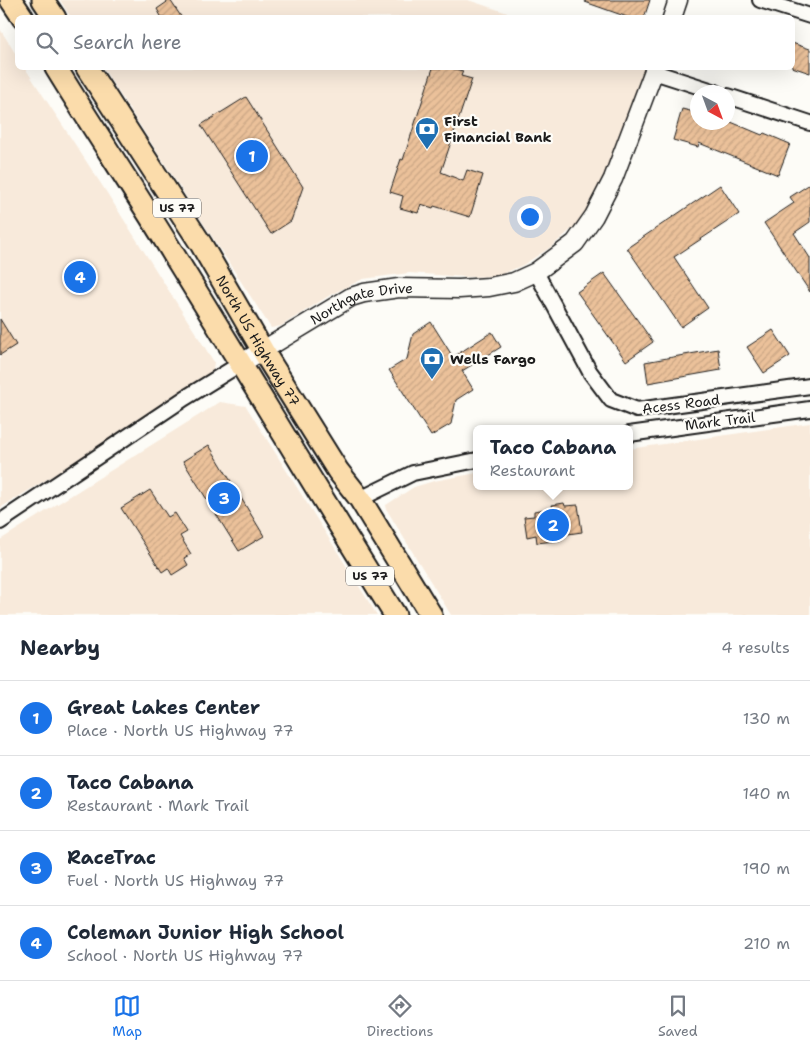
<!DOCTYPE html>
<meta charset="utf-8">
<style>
:root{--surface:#fff;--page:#f6f6f7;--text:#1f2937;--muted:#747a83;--line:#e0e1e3;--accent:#1a73e8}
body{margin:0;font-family:"Shantell Sans",sans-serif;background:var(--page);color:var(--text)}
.compass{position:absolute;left:690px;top:85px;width:45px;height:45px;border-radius:50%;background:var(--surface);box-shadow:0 5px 20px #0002;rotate:139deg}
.you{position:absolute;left:529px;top:216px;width:18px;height:18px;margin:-12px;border:4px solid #fff;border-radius:50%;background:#1a73e8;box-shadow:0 0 0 8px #1a73e833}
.badge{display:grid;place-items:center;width:32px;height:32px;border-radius:50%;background:var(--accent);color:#fff;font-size:16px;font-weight:700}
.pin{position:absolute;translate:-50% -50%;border:2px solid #fff;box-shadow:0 1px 5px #0006}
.popup{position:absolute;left:473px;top:425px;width:160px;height:65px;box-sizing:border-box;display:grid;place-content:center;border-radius:8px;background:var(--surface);filter:drop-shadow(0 1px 4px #0005);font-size:16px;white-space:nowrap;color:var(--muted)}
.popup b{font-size:19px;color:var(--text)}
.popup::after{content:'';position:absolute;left:50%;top:100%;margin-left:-10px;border:10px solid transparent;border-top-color:var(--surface)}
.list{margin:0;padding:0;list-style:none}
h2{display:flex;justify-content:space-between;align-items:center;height:65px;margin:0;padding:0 20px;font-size:21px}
h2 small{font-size:16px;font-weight:400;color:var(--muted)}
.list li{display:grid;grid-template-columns:32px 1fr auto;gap:15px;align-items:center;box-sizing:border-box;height:75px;padding:0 20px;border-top:1px solid var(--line)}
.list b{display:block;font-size:19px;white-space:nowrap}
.list p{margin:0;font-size:16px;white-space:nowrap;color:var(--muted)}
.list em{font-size:16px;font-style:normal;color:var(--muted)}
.icon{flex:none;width:28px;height:28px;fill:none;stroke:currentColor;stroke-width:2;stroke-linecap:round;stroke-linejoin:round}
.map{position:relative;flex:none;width:810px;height:615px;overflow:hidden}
.search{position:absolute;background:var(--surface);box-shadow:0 5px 20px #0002;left:15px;right:15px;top:15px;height:55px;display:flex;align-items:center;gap:12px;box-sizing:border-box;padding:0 18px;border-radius:8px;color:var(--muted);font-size:19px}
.sheet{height:365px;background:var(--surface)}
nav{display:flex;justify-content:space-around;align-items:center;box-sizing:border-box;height:70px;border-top:1px solid var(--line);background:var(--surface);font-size:14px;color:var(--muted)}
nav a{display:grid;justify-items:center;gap:2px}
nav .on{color:var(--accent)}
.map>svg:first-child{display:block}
.built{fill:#f8eadb}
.building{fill:url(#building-hatch);stroke:#1c1c1c}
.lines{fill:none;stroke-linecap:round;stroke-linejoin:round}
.minor-casing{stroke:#1c1c1c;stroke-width:18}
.tertiary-casing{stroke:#1c1c1c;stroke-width:21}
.primary-casing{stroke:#1c1c1c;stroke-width:25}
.minor{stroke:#fdfcf7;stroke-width:14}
.tertiary{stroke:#fdfcf7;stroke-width:18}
.primary{stroke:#fbdcab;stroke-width:21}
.labels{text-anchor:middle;stroke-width:4.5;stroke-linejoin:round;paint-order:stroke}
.shield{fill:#fdfcf7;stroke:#605f5e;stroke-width:1}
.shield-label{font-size:12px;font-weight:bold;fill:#1c1c1c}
.poi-label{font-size:14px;font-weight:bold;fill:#1c1c1c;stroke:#fdfcf7;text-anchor:start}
.street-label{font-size:14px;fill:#1c1c1c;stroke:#fdfcf7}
</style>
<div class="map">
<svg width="810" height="615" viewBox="0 0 810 615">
<defs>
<pattern id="building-hatch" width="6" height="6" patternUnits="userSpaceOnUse" patternTransform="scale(1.25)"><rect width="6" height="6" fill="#ebc19a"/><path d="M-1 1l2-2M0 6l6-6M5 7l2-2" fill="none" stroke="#c9a584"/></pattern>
</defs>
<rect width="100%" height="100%" fill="#fdfcf7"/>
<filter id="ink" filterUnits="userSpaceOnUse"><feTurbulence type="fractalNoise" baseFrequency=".02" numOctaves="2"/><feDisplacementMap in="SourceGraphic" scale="10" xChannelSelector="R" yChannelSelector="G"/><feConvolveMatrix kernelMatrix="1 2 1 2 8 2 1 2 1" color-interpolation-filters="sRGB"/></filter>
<g filter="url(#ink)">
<g class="built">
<path d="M 60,0 L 468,0 L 520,17 L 71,18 Z"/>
<path d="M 0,29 L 17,56 L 18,68 L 25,68 L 107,193 L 214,362 L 212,376 L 200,386 L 0,508 Z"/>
<path d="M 103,68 L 645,68 L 610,171 L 595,202 L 573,228 L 551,247 L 523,265 L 497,276 L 465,277 L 409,273 L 363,279 L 332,294 L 281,326 L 271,328 Z"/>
<path d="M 220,402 L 246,406 L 377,615 L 0,615 L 0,540 Z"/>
<path d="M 810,423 L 810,615 L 451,615 L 385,507 L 386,505 L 414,487 L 434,481 L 477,473 L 477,486 L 629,486 L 629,449 Z"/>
</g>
<g class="building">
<path d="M 170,0 L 182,18 L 162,18 L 157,9 Z"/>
<path d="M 586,0 L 650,0 L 644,18 L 630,18 L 585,2 Z"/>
<path d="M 792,43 L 810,49 L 810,73 L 792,67 Z"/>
<path d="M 433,68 L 450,68 L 463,71 L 461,76 L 472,79 L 441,172 L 463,181 L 467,170 L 483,175 L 470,217 L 434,206 L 433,208 L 421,204 L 418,213 L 400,208 L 403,196 L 390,192 L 401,159 L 403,160 Z"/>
<path d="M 246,97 L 303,187 L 291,221 L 271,234 L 201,125 Z"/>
<path d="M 682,109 L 698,113 L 698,122 L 731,122 L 762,135 L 764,133 L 790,144 L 778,175 L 699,143 L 698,147 L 673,140 Z"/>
<path d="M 810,184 L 810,222 L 794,233 L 810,258 L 810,292 L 764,223 L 794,203 L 790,197 Z"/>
<path d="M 720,185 L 739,214 L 674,257 L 708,308 L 681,327 L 627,248 Z"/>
<path d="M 604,273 L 653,342 L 626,361 L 577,292 Z"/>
<path d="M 0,319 L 16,345 L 0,355 Z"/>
<path d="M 431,322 L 453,357 L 492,332 L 501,347 L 462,371 L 473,389 L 456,400 L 451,424 L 431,436 L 389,370 L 407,359 L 413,334 Z"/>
<path d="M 773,330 L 790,356 L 764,373 L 747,347 Z"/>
<path d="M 718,349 L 721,370 L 648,383 L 645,362 Z"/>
<path d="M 209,445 L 264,536 L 239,551 L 183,461 Z"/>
<path d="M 150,490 L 168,517 L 175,513 L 187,532 L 180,536 L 191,554 L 184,558 L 188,565 L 172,575 L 168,568 L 162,572 L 121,508 Z"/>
<path d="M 564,503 L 565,506 L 578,505 L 582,532 L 561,535 L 562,540 L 537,543 L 536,535 L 527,537 L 524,517 L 534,516 L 534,511 L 553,508 L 552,505 Z"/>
</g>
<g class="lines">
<g class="minor-casing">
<g id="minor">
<path d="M 760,0 L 810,16"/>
<path d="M 654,72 L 716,92"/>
<path d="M 728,96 L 810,123"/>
<path d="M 536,272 L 590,372 L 611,400 L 637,410 L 810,386"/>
<path d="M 629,434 L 810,409"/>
<path d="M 360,499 L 413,473 L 477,460"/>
<path d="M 0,522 L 185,398 L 240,364"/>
</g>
</g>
<g class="tertiary-casing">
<g id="tertiary">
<path d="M 672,18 L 678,0"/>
<path id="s1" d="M 240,364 L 351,297 L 364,293 L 399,288 L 459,289 L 489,287 L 514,282 L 536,272 L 575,243 L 594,216 L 613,179 L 655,68"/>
</g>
</g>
<g class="primary-casing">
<g id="primary">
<path d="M 11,0 L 23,18"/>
<path d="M 43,0 L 55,18"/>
<path d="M 56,68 C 95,132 138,195 177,260 C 250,378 321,497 395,615"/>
<path id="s2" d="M 87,68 L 201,244 L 263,351 L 338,471 L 360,499 L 431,615"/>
</g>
</g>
<use href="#minor" class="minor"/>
<use href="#tertiary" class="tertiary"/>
<use href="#primary" class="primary"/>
</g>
</g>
<defs>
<g id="bank-pin" transform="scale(1.25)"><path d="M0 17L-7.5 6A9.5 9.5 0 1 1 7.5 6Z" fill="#1f6fb2" stroke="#fdfcf7"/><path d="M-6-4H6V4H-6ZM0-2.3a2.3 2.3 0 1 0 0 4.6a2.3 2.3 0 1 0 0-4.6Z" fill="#fff"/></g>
</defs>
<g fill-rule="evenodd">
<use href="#bank-pin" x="427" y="129"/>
<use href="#bank-pin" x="432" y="359"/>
</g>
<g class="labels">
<g class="shield">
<rect x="153" y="198.5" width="48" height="19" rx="4"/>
<rect x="346" y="566.5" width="48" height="19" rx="4"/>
</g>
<g class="shield-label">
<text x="177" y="212">US 77</text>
<text x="370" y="580">US 77</text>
</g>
<g class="poi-label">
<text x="444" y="126">First<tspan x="444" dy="16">Financial Bank</tspan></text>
<text x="450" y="364">Wells Fargo</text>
</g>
<g class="street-label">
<text dy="5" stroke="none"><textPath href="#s1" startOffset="138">Northgate Drive</textPath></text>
<text dy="5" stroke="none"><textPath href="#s2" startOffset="322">North US Highway 77</textPath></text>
<text transform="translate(681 404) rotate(-7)" y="5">Acess Road</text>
<text transform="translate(720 421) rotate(-7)" y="5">Mark Trail</text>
</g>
</g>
</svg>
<svg class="compass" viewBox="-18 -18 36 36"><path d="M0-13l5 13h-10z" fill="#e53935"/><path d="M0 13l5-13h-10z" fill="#747a83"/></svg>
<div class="you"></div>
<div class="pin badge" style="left:252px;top:156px">1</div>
<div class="pin badge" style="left:553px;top:525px">2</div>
<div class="popup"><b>Taco Cabana</b>Restaurant</div>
<div class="pin badge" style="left:224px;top:498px">3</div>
<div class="pin badge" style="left:80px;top:277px">4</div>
<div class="search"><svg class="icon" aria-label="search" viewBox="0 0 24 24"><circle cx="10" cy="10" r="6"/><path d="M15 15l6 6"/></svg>Search here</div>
</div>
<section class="sheet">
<h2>Nearby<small>4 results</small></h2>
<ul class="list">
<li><span class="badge">1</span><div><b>Great Lakes Center</b><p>Place · North US Highway 77</p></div><em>130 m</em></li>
<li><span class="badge">2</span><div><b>Taco Cabana</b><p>Restaurant · Mark Trail</p></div><em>140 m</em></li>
<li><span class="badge">3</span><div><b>RaceTrac</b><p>Fuel · North US Highway 77</p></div><em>190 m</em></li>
<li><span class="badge">4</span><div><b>Coleman Junior High School</b><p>School · North US Highway 77</p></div><em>210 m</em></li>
</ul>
</section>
<nav>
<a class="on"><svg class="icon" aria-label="map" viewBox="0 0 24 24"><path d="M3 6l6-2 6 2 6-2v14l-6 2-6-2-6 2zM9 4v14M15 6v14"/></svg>Map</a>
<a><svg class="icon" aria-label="directions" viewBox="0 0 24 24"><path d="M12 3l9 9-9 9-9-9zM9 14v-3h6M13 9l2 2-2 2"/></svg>Directions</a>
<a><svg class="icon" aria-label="saved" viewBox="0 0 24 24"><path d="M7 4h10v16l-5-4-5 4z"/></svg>Saved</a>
</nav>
